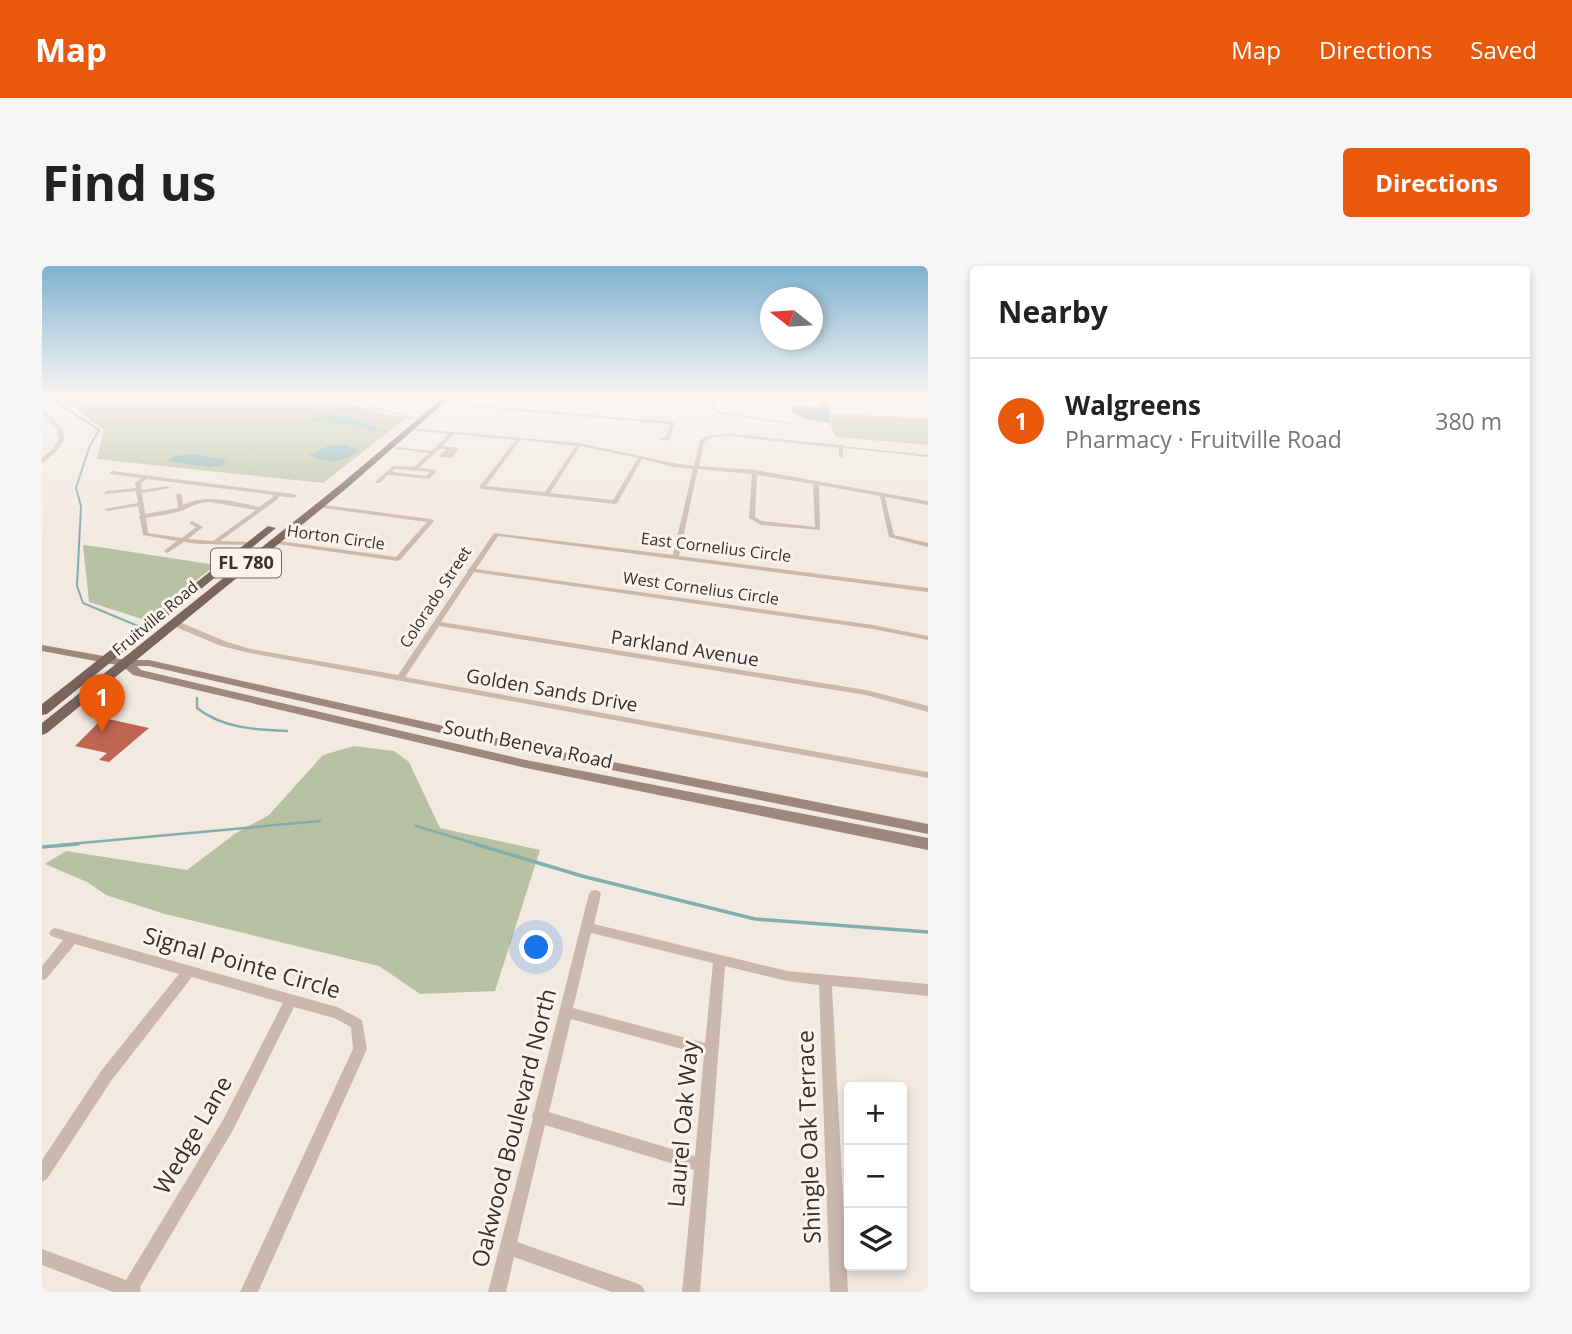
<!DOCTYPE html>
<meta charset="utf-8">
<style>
:root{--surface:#fff;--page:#f6f6f6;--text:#222;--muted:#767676;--line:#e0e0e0;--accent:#ea580c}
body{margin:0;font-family:"Open Sans",sans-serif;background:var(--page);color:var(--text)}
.controls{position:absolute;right:21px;bottom:21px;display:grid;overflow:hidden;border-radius:7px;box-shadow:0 4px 10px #0003}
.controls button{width:63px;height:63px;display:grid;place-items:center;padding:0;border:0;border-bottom:2px solid var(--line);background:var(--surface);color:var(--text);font:35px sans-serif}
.compass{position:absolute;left:718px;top:21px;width:63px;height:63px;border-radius:50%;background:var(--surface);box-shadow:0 4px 10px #0003;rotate:287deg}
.you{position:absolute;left:495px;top:682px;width:24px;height:24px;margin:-18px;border:5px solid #fff;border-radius:50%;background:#1a73e8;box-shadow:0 0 0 10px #1a73e833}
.badge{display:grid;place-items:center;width:46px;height:46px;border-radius:50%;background:var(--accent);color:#fff;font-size:23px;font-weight:700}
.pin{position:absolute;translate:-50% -58px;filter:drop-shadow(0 2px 4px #0008)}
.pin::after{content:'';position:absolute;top:37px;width:24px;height:21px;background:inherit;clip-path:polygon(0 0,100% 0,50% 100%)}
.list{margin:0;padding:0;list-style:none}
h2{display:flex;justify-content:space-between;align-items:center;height:91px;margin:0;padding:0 28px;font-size:30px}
h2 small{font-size:23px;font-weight:400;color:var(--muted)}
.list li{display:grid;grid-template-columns:46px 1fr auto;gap:21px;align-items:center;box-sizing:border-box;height:126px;padding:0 28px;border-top:2px solid var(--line)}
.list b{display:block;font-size:26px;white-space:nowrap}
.list p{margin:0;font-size:23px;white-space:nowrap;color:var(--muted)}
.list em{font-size:23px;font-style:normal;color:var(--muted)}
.icon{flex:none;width:38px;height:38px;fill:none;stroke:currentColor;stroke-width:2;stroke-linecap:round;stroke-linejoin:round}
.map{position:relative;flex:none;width:886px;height:1026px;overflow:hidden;border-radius:7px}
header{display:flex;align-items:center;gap:42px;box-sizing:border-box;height:98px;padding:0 35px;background:var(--accent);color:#fff}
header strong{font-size:33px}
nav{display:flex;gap:38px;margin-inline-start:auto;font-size:24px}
.intro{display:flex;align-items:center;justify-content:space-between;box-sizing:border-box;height:168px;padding:0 42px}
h1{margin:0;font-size:49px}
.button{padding:18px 32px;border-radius:7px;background:var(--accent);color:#fff;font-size:24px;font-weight:700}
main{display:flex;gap:42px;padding:0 42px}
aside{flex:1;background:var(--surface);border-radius:7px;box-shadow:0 4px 10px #0003}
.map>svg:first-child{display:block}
.green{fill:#b8c1a1}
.water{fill:#81aead}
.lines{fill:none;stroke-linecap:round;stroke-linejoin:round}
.stream-far2{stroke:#81aead;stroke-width:2}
.stream-far1{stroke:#81aead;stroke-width:2.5}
.stream{stroke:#81aead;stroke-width:3.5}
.building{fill:#bf6552}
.minor{fill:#cab8ad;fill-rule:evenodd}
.tertiary{fill:#cab8ad;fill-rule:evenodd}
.secondary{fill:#9e887e;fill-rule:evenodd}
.primary{fill:#7a655e;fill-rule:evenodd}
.labels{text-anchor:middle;stroke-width:6;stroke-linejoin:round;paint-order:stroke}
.far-street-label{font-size:16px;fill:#392f2b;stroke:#faf3ee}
.shield{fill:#faf3ee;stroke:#736a66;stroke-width:2}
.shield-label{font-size:18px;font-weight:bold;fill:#392f2b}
.street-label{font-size:19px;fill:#392f2b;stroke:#faf3ee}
.near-street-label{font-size:23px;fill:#392f2b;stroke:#faf3ee}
</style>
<header>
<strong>Map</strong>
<nav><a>Map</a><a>Directions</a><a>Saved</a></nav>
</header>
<div class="intro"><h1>Find us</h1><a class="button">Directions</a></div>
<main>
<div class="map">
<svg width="886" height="1026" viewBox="0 0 886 1026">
<rect width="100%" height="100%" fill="#f2e9e1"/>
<g class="green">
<path d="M 17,130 L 276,130 L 363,153 L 281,217 L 55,193 L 62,164 Z"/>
<path d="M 789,147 L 886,153 L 886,179 L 794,171 L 788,158 Z"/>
<path d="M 41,279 L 57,281 L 174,299 L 103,354 L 47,336 Z"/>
<path d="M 312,480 L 352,485 L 367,496 L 398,562 L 498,584 L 453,725 L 378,728 L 337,700 L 123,648 L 64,629 L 45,616 L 3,598 L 24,585 L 145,604 L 194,567 L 227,549 L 281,489 Z"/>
</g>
<g class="water">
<path d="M 780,135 L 787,135 L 788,157 L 761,152 L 748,144 L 752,140 L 778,141 Z"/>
<path d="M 276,148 L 311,152 L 337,163 L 330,166 C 316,156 287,159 266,154 Z"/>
<path d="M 288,179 L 304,179 L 317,185 C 299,197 286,199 267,189 Z"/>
<path d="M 150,188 L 184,194 L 180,200 L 165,201 L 126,195 L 133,190 Z"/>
</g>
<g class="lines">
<path class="stream-far2" d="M 5,130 L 57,164 L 47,182 L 34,222 L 39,240 L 35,320 L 41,337 L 96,360"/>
<g class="stream-far1">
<path d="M 155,432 L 155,442 C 180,462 214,464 245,465"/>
<path d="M 374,560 L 438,579"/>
<path d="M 17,579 L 278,555"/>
</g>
<g class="stream">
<path d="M 433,578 L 540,610 L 713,653 L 886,666"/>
<path d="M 0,581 L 36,578"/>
</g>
</g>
<path class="building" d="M 66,453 L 107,462 L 67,496 L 57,494 L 65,487 L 33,480 L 59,454 Z"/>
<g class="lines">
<g class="minor">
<path d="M 295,130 L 302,130 L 372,152 L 368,153 Z"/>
<path d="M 578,130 L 615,130 L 613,131 Z"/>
<path d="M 674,130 L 679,130 L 670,139 L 679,146 L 756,158 L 754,159 L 678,148 L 666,139 Z"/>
<path d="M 712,130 L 737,133 L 749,130 L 737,135 Z"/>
<path d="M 399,136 L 631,156 L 633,157 L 627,174 L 625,175 L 617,173 L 624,170 L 628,158 L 398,138 Z"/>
<path d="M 368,162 L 537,177 L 631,197 L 652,200 L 658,174 L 668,169 L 689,168 L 797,179 L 799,178 L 801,180 L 886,189 L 886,191 L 801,182 L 801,191 L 799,192 L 797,191 L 797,182 L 689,170 L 669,171 L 662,176 L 657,200 L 713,204 L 886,235 L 886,239 L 843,231 L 852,269 L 886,277 L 886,281 L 847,271 L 838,230 L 777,219 L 778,264 L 719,259 L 707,252 L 710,208 L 656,203 L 637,290 L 886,322 L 886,326 L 456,270 L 434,303 L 831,359 L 886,370 L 886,374 L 831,363 L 432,306 L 399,356 L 824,424 L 886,440 L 886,446 L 824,429 L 397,360 L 363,411 L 886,506 L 886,512 L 208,387 L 179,380 L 129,359 L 129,355 L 135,355 L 185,376 L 209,383 L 356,409 L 426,305 L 425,304 L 428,302 L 452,267 L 631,289 L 651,203 L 631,201 L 600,193 L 576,236 L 573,238 L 440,223 L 437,221 L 474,174 L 412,168 L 400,180 L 417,182 L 410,192 L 398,191 L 398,189 L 404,183 L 397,183 L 377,202 L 394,204 L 394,206 L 387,213 L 346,209 L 338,217 L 334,217 L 334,215 L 351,200 L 372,201 L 387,187 L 355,183 L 353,181 L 390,185 L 407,168 L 370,164 ZM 478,174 L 534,180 L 503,226 L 444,220 ZM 538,180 L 596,192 L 571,234 L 508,227 ZM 354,203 L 388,206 L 384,210 L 350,206 ZM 715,209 L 771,218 L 773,261 L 720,255 L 713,251 Z"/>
<path d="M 70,205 L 252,228 L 255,230 L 252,232 L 237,230 L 236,233 L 178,275 L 210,276 L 213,278 L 212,279 L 157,278 L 142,276 L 125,287 L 122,285 L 123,284 L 135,275 L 101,269 L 98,252 L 96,251 L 98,250 L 96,240 L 65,245 L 62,243 L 96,237 L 94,225 L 63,228 L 62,227 L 65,225 L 94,222 L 93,217 L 99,212 L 68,208 L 68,206 ZM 105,213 L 231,229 L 231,231 L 217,241 C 193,236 165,227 141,239 L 140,229 L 137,227 L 134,229 L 136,242 L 103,248 L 100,227 L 128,222 L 125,220 L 100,224 L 99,217 ZM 168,236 L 214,244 L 171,275 L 146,273 L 161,261 L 150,255 L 147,257 L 154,261 L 140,272 L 106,267 L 104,252 C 115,249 128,249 139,245 C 152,240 153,237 168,236 Z"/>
<path d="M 275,238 L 389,253 L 392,255 L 358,294 L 356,295 L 228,277 L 227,276 L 230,274 L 354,291 L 385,256 L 273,241 L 273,239 Z"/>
<path d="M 553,624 L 557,625 L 559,628 L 552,658 L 745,705 L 886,718 L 886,730 L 790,720 L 806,1026 L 788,1026 L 777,719 L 745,715 L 683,700 L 658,1026 L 640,1026 L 652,904 L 503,859 L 475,976 L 594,1017 L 600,1020 L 603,1026 L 570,1026 L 472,991 L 464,1026 L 446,1026 L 491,852 L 490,850 L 492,845 L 547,628 L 549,625 ZM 549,667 L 671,697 L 663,777 L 531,742 ZM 529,753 L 662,789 L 653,890 L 507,846 Z"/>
<path d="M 13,662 L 295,741 L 320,754 L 325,783 L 216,1026 L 198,1026 L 311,783 L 309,761 L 292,752 L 252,741 L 191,864 L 98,1021 L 99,1026 L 71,1026 L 0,999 L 0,983 L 84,1014 L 181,854 L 241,737 L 150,711 L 69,815 L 5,913 L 0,916 L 0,894 L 59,805 L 137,708 L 33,678 L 4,713 L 0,714 L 0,700 L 21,674 L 9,670 L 7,667 L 9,664 Z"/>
</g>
<path class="tertiary" d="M 0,142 L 20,162 L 23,173 L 15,185 L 0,197 L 0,192 L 11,183 L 17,173 L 15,163 L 0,147 Z"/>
<path class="secondary" d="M 0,379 L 84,394 L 107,394 L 490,480 L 886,558 L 886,568 L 490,488 L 107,400 L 95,400 L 99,404 L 484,494 L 886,572 L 886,584 L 484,502 L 91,409 L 80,400 L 0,385 Z"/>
<g class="primary">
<path d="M 403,130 L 410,130 L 305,222 L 5,467 L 0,469 L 0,457 L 299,218 Z"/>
<path d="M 226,260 L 234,262 L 5,448 L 0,449 L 0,438 Z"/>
</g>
</g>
<linearGradient id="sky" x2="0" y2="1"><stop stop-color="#7fb2d0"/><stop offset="0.47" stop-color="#f9f5f2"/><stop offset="1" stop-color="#f9f5f2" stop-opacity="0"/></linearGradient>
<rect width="886" height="274" fill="url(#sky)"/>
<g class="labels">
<g class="far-street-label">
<text transform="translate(294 271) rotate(8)" y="6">Horton Circle</text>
<text transform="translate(674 281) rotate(7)" y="6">East Cornelius Circle</text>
<text transform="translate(659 322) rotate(8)" y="6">West Cornelius Circle</text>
<text transform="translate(393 331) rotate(-57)" y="6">Colorado Street</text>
<text transform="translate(113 352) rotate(-40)" y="6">Fruitville Road</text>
</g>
<rect class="shield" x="169" y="282.5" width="70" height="29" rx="5"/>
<g class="shield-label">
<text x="204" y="303">FL 780</text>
</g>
<g class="street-label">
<text transform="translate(643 382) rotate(9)" y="7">Parkland Avenue</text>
<text transform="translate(510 424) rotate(10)" y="7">Golden Sands Drive</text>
<text transform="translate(486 478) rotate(12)" y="7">South Beneva Road</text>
</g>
<g class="near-street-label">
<text transform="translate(200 697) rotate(16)" y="8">Signal Pointe Circle</text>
<text transform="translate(641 858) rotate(-85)" y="8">Laurel Oak Way</text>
<text transform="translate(472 862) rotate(-76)" y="8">Oakwood Boulevard North</text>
<text transform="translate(151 869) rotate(-60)" y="8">Wedge Lane</text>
<text transform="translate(767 871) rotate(-92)" y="8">Shingle Oak Terrace</text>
</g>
</g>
</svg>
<div class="controls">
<button>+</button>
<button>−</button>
<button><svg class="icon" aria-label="layers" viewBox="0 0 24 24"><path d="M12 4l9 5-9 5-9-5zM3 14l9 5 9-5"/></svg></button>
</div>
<svg class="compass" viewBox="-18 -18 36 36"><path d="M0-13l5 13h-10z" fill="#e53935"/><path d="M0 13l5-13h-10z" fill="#767676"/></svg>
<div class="you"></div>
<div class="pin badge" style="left:60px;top:466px">1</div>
</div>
<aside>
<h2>Nearby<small></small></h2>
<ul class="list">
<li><span class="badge">1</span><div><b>Walgreens</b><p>Pharmacy · Fruitville Road</p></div><em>380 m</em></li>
</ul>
</aside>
</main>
